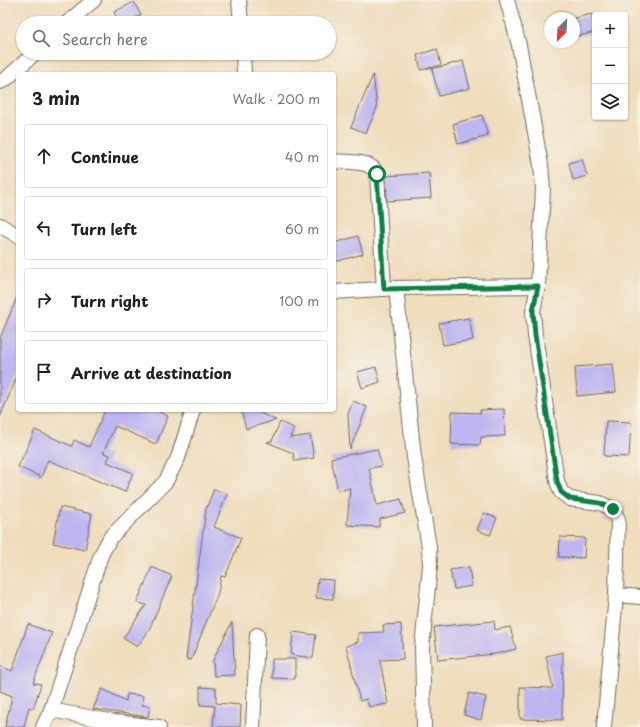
<!DOCTYPE html>
<meta charset="utf-8">
<style>
:root{--surface:#fff;--page:#f6f6f6;--text:#202124;--muted:#757577;--line:#e0e0e0}
body{margin:0;font-family:"Playpen Sans",sans-serif;background:var(--page);color:var(--text)}
.controls{position:absolute;right:12px;top:12px;display:grid;overflow:hidden;border-radius:4px;box-shadow:0 1px 3px #0004}
.controls button{width:36px;height:36px;display:grid;place-items:center;padding:0;border:0;border-bottom:1px solid var(--line);background:var(--surface);color:var(--text);font:20px sans-serif}
.compass{position:absolute;left:544px;top:12px;width:36px;height:36px;border-radius:50%;background:var(--surface);box-shadow:0 1px 3px #0004;rotate:204deg}
.stop{position:absolute;width:12px;height:12px;margin:-9px;border:3px solid #0b8043;border-radius:50%;background:#fff}
.stop.end{background:#0b8043;border-color:#fff;box-shadow:0 1px 4px #0008}
.list{margin:0;padding:0;list-style:none}
h2{display:flex;justify-content:space-between;align-items:center;height:52px;margin:0;padding:0 16px;font-size:17px}
h2 small{font-size:13px;font-weight:400;color:var(--muted)}
.list li{display:grid;grid-template-columns:26px 1fr auto;gap:12px;align-items:center;box-sizing:border-box;height:64px;margin:0 8px 8px;padding:0 8px;border:1px solid var(--line);border-radius:4px}
.list b{display:block;font-size:15px;white-space:nowrap}
.list em{font-size:13px;font-style:normal;color:var(--muted)}
.icon{flex:none;width:22px;height:22px;fill:none;stroke:currentColor;stroke-width:2;stroke-linecap:round;stroke-linejoin:round}
.map{position:relative;flex:none;width:640px;height:727px;overflow:hidden}
.search{position:absolute;background:var(--surface);box-shadow:0 1px 3px #0004;left:16px;top:16px;width:320px;height:44px;display:flex;align-items:center;gap:10px;box-sizing:border-box;padding:0 14px;border-radius:22px;color:var(--muted);font-size:15px}
.panel{position:absolute;background:var(--surface);box-shadow:0 1px 3px #0004;left:16px;top:72px;width:320px;height:340px;border-radius:4px}
.map>svg:first-child{display:block}
.building{fill:#beb6f0}
.lines{fill:none;stroke-linecap:round;stroke-linejoin:round}
.street-casing{stroke:#70695e;stroke-width:16}
.street{stroke:#fff;stroke-width:14}
.route{stroke:#0b8043;stroke-width:5}
</style>
<div class="map">
<svg width="640" height="727" viewBox="0 0 640 727">
<rect width="100%" height="100%" fill="#f7f3e8"/>
<filter id="ink" filterUnits="userSpaceOnUse"><feTurbulence type="fractalNoise" baseFrequency=".025" numOctaves="2"/><feDisplacementMap in="SourceGraphic" scale="8" xChannelSelector="R" yChannelSelector="G"/><feConvolveMatrix kernelMatrix="1 2 1 2 8 2 1 2 1" color-interpolation-filters="sRGB"/></filter>
<filter id="wash" filterUnits="userSpaceOnUse"><feTurbulence type="fractalNoise" baseFrequency=".012" numOctaves="4" result="noise"/><feDisplacementMap in="SourceGraphic" scale="16" xChannelSelector="R" yChannelSelector="G"/><feGaussianBlur stdDeviation="0.9" result="paint"/><feColorMatrix in="noise" values="0 0 0 0 0 0 0 0 0 0 0 0 0 0 0 0 0 1.4 0 .05"/><feComposite in="paint" operator="in"/></filter>
<g filter="url(#wash)">
<rect width="100%" height="100%" fill="#efddbc"/>
<g id="blocks">
<g class="building">
<path d="M 134,2 L 141,15 L 125,23 L 119,23 L 114,12 Z"/>
<path d="M 592,14 L 595,32 L 574,37 L 574,18 Z"/>
<path d="M 437,49 L 441,65 L 421,70 L 417,55 Z"/>
<path d="M 463,61 L 470,88 L 439,96 L 432,69 Z"/>
<path d="M 373,75 L 377,108 L 366,133 L 351,127 Z"/>
<path d="M 482,115 L 488,136 L 458,144 L 453,124 Z"/>
<path d="M 582,159 L 587,176 L 573,180 L 569,163 Z"/>
<path d="M 429,173 L 431,198 L 387,201 L 386,176 Z"/>
<path d="M 358,236 L 363,254 L 334,262 L 334,243 Z"/>
<path d="M 18,295 L 18,374 L 0,417 L 0,338 Z"/>
<path d="M 469,318 L 473,340 L 443,345 L 439,323 Z"/>
<path d="M 613,364 L 616,392 L 577,396 L 575,367 Z"/>
<path d="M 376,367 L 380,382 L 362,388 L 357,372 Z"/>
<path d="M 353,401 L 367,407 L 350,449 L 348,414 Z"/>
<path d="M 504,409 L 505,436 L 481,437 L 480,445 L 451,444 L 452,412 L 481,413 L 480,410 Z"/>
<path d="M 105,410 L 155,410 L 168,416 L 156,444 L 115,426 L 103,453 L 110,455 L 107,462 L 133,473 L 125,492 L 48,460 L 41,477 L 18,467 L 35,430 L 72,446 L 74,440 L 89,447 Z"/>
<path d="M 241,410 L 258,410 L 260,413 L 276,420 L 246,429 Z"/>
<path d="M 606,421 L 631,422 L 629,457 L 604,456 Z"/>
<path d="M 280,422 L 294,428 L 290,438 L 310,435 L 314,458 L 295,461 L 293,453 L 267,442 L 272,441 Z"/>
<path d="M 377,449 L 382,466 L 369,468 L 377,505 L 401,499 L 405,513 L 380,519 L 379,527 L 347,525 L 350,488 L 338,491 L 331,458 Z"/>
<path d="M 214,489 L 227,494 L 214,527 L 241,538 L 225,577 L 221,576 L 218,593 L 191,660 L 186,659 L 206,509 Z"/>
<path d="M 60,507 L 92,514 L 85,550 L 53,543 Z"/>
<path d="M 484,513 L 497,518 L 490,535 L 477,530 Z"/>
<path d="M 560,537 L 585,538 L 584,558 L 559,557 Z"/>
<path d="M 152,567 L 172,576 L 148,632 L 137,647 L 123,638 L 146,605 L 137,602 Z"/>
<path d="M 469,567 L 472,586 L 454,589 L 450,570 Z"/>
<path d="M 318,579 L 334,580 L 333,599 L 316,598 Z"/>
<path d="M 494,621 L 495,630 L 510,627 L 516,649 L 495,654 L 438,660 L 434,627 Z"/>
<path d="M 232,622 L 235,675 L 214,676 L 213,660 Z"/>
<path d="M 28,624 L 52,633 L 33,683 L 41,684 L 33,709 L 29,707 L 24,727 L 5,727 L 12,696 L 0,691 L 0,666 L 12,671 Z"/>
<path d="M 401,624 L 403,659 L 380,660 L 388,704 L 369,707 L 367,699 L 360,701 L 346,646 L 358,642 L 358,633 L 384,632 L 383,625 Z"/>
<path d="M 293,632 L 316,635 L 313,658 L 291,655 Z"/>
<path d="M 563,652 L 562,720 L 520,719 L 520,687 L 553,688 L 546,656 Z"/>
<path d="M 272,659 L 295,659 L 295,679 L 272,678 Z"/>
<path d="M 200,687 L 216,688 L 216,703 L 241,705 L 240,727 L 213,727 L 215,706 L 200,705 Z"/>
<path d="M 102,689 L 126,701 L 127,694 L 143,696 L 142,705 L 150,706 L 148,717 L 93,709 Z"/>
<path d="M 469,693 L 486,697 L 481,720 L 464,715 Z"/>
</g>
</g>
</g>
<g filter="url(#ink)">
<use href="#blocks" fill-opacity="0" stroke="#70695e" stroke-width="1"/>
<g class="lines">
<g class="street-casing">
<g id="street">
<path d="M 239,0 L 241,23"/>
<path d="M 507,0 L 519,45 L 541,165 L 543,189 L 538,286 L 533,311 L 535,335 L 557,481 L 561,492 L 570,499 L 600,503 L 613,509 L 618,519 L 616,595 L 604,727"/>
<path d="M 67,23 L 94,0"/>
<path d="M 243,53 L 244,74"/>
<path d="M 0,82 L 6,79 L 35,53"/>
<path d="M 334,161 C 348,163 371,159 377,174 L 384,289"/>
<path d="M 0,225 L 18,236"/>
<path d="M 396,288 L 414,457 L 429,547 L 430,566 L 422,648 L 424,727"/>
<path d="M 334,292 L 396,288 L 538,286"/>
<path d="M 616,595 L 640,597"/>
<path d="M 51,710 L 114,722 L 159,727"/>
<path d="M 43,727 L 51,710 L 101,555 L 110,538 L 166,481 L 178,458 L 193,410"/>
<path d="M 253,727 L 257,635"/>
</g>
</g>
<use href="#street" class="street"/>
</g>
</g>
<g class="lines" filter="url(#ink)">
<path class="route" d="M 377,174 L 384,289 L 538,286 L 533,311 L 535,335 L 557,481 L 561,492 L 570,499 L 600,503 L 613,509"/>
</g>
</svg>
<div class="controls">
<button>+</button>
<button>−</button>
<button><svg class="icon" aria-label="layers" viewBox="0 0 24 24"><path d="M12 4l9 5-9 5-9-5zM3 14l9 5 9-5"/></svg></button>
</div>
<svg class="compass" viewBox="-18 -18 36 36"><path d="M0-13l5 13h-10z" fill="#e53935"/><path d="M0 13l5-13h-10z" fill="#757577"/></svg>
<div class="stop" style="left:377px;top:174px"></div>
<div class="stop end" style="left:613px;top:509px"></div>
<div class="search"><svg class="icon" aria-label="search" viewBox="0 0 24 24"><circle cx="10" cy="10" r="6"/><path d="M15 15l6 6"/></svg>Search here</div>
<section class="panel">
<h2>3 min<small>Walk · 200 m</small></h2>
<ul class="list">
<li><svg class="icon" aria-label="ahead" viewBox="0 0 24 24"><path d="M12 20V5M6 11l6-6 6 6"/></svg><div><b>Continue</b></div><em>40 m</em></li>
<li><svg class="icon" aria-label="left" viewBox="0 0 24 24"><path d="M17 20v-9H6M10 6l-5 5 5 5"/></svg><div><b>Turn left</b></div><em>60 m</em></li>
<li><svg class="icon" aria-label="right" viewBox="0 0 24 24"><path d="M7 20v-9h11M14 6l5 5-5 5"/></svg><div><b>Turn right</b></div><em>100 m</em></li>
<li><svg class="icon" aria-label="arrive" viewBox="0 0 24 24"><path d="M6 21V4h12l-3 4 3 4H6"/></svg><div><b>Arrive at destination</b></div></li>
</ul>
</section>
</div>
